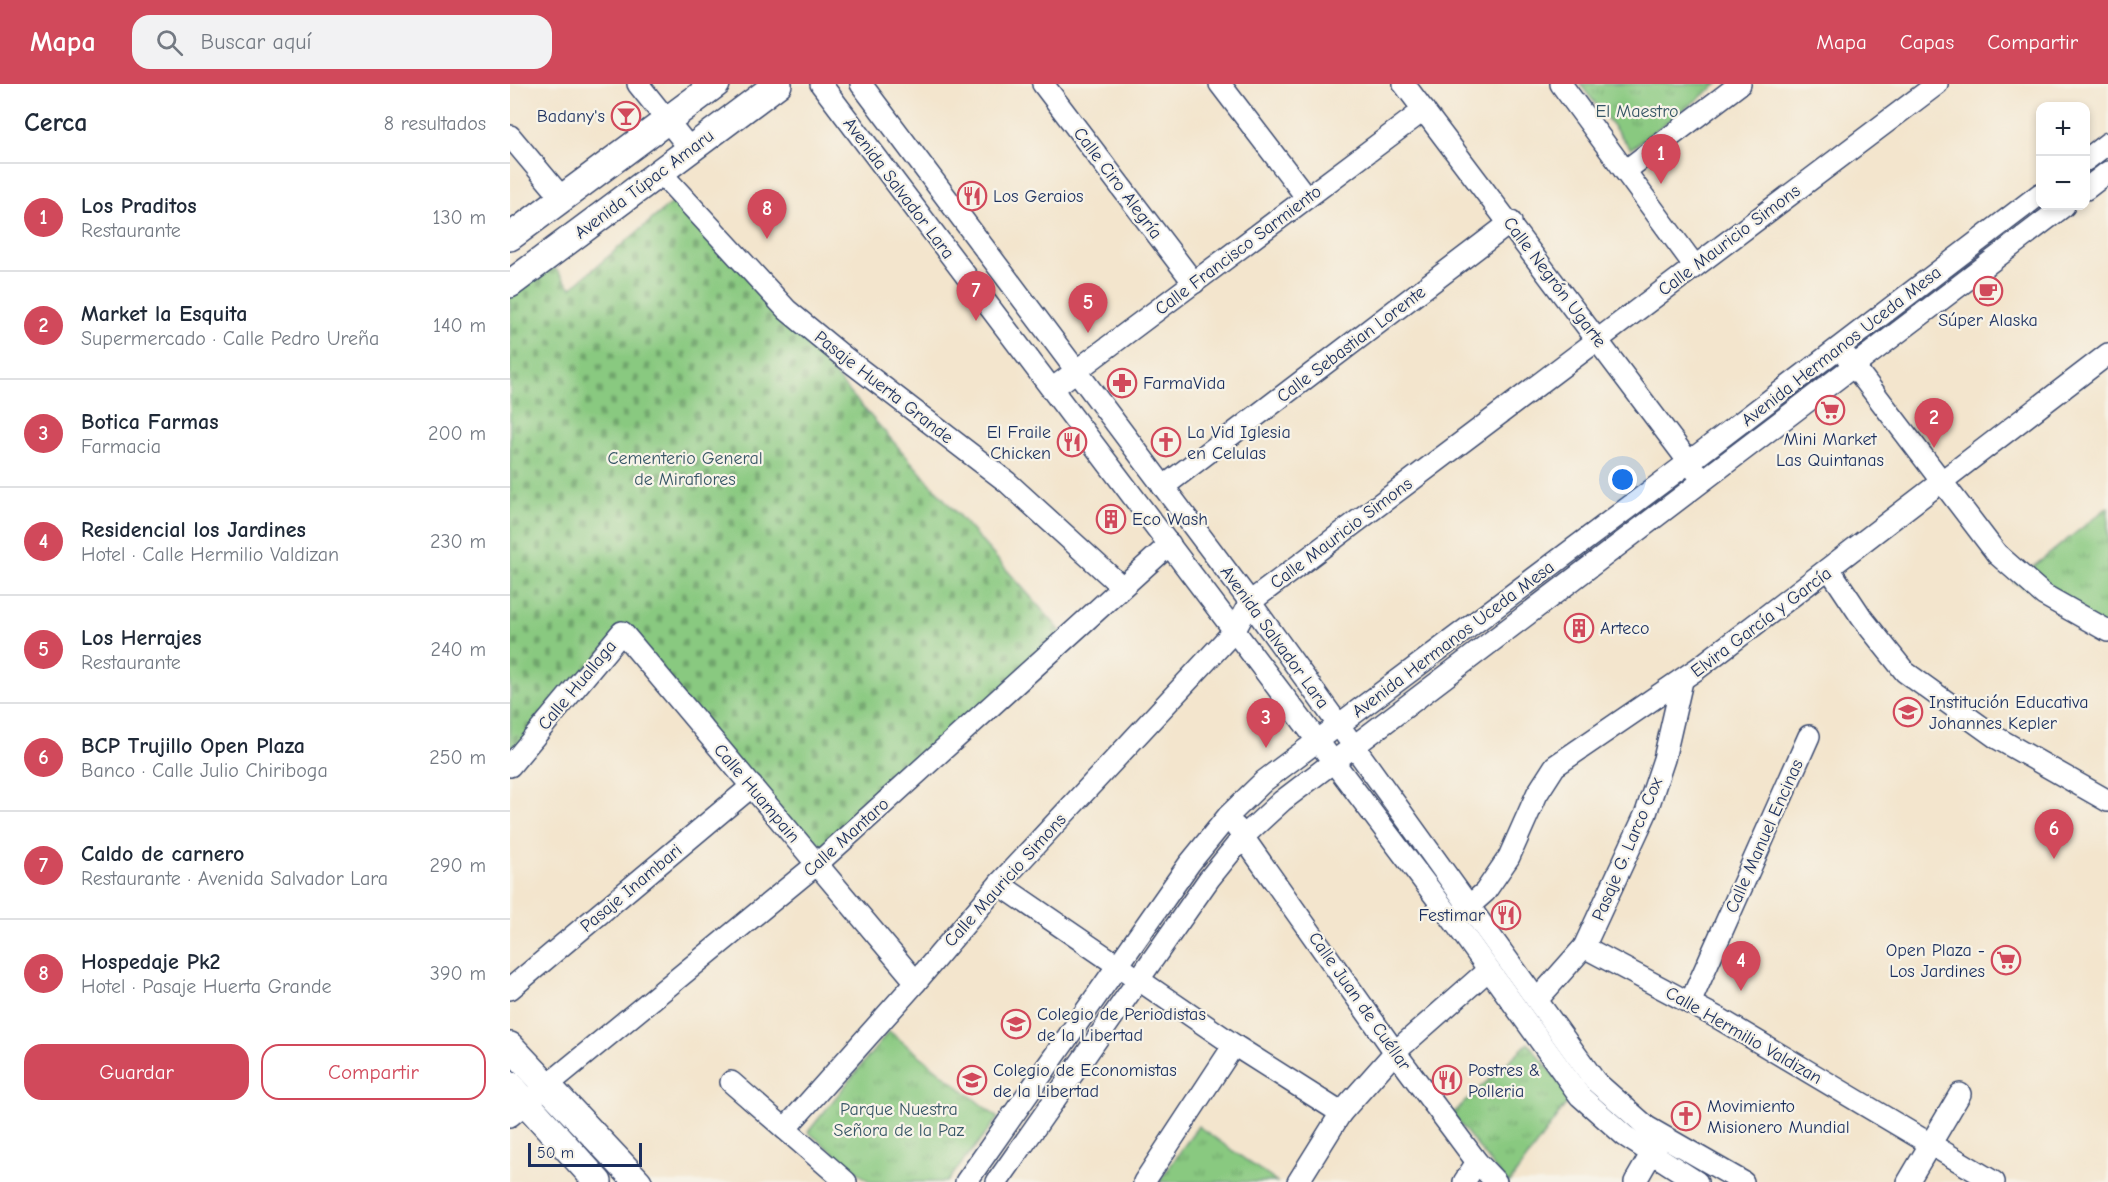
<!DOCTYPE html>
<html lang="es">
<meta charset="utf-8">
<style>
:root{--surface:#fff;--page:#f2f2f3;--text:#1f2937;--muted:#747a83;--line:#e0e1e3;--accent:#d1495b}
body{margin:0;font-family:"Comic Neue",sans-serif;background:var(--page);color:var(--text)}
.controls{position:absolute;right:18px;top:18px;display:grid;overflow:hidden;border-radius:12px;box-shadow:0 3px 9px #0003}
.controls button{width:54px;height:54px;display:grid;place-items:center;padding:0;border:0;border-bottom:2px solid var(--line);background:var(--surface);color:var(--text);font:30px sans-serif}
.scale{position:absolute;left:18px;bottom:15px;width:114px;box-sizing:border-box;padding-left:6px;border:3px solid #1b2f5e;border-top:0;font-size:16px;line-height:21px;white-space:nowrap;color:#1b2f5e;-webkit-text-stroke:4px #f7f3e8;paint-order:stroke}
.you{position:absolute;left:1113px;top:396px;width:21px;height:21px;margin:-15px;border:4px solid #fff;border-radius:50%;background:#1a73e8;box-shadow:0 0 0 9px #1a73e833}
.badge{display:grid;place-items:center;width:39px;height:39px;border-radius:50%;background:var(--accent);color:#fff;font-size:20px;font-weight:700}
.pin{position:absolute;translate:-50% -50px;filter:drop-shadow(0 2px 3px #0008)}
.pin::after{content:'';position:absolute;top:32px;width:21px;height:18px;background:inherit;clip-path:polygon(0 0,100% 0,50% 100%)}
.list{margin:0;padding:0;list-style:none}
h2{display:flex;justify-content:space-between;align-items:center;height:78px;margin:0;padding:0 24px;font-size:26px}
h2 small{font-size:20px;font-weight:400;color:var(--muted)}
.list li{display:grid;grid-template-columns:39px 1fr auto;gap:18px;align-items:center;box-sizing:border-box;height:108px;padding:0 24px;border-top:2px solid var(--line)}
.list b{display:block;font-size:22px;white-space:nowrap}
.list p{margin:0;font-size:20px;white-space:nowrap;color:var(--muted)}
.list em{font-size:20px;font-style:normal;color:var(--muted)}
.actions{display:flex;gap:12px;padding:18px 24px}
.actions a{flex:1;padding:14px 0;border:2px solid var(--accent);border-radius:18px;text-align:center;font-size:21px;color:var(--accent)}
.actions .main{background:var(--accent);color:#fff}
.icon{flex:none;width:33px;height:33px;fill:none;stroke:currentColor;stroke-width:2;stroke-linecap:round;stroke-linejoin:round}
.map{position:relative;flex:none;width:1598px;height:1098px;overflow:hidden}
header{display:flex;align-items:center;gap:36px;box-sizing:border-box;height:84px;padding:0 30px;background:var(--accent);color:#fff}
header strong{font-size:28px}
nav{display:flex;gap:33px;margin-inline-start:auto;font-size:21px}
.search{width:420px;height:54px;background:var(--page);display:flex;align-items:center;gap:15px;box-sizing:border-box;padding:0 21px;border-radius:18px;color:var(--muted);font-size:22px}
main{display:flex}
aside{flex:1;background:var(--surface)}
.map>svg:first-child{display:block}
.cemetery{fill:url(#cemetery-stones);stroke:#527c6f;stroke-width:1.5}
.park{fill:url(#park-tufts);stroke:#527c6f;stroke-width:1.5}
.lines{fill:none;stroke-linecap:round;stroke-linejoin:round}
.minor-casing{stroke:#3b4a6f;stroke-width:24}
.major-casing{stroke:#3b4a6f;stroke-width:30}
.minor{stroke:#fff;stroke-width:21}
.major{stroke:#fff;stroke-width:27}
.labels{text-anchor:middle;stroke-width:4.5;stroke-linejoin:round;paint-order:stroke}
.park-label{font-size:18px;fill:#365666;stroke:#f7f3e8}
.poi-label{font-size:18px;fill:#1b2f5e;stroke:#f7f3e8;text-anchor:start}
.street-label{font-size:18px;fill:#1b2f5e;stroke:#f7f3e8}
</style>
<header>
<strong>Mapa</strong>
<div class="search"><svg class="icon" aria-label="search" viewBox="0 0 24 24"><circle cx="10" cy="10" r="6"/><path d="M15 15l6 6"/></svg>Buscar aquí</div>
<nav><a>Mapa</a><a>Capas</a><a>Compartir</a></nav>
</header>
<main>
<aside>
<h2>Cerca<small>8 resultados</small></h2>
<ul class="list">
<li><span class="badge">1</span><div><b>Los Praditos</b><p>Restaurante</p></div><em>130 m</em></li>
<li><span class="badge">2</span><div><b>Market la Esquita</b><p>Supermercado · Calle Pedro Ureña</p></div><em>140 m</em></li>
<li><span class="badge">3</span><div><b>Botica Farmas</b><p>Farmacia</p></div><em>200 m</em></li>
<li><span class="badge">4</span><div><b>Residencial los Jardines</b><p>Hotel · Calle Hermilio Valdizan</p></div><em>230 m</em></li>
<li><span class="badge">5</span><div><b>Los Herrajes</b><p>Restaurante</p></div><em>240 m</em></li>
<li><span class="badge">6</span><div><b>BCP Trujillo Open Plaza</b><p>Banco · Calle Julio Chiriboga</p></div><em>250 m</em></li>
<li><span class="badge">7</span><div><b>Caldo de carnero</b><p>Restaurante · Avenida Salvador Lara</p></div><em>290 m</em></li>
<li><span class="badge">8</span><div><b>Hospedaje Pk2</b><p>Hotel · Pasaje Huerta Grande</p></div><em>390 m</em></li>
</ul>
<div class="actions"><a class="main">Guardar</a><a>Compartir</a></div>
</aside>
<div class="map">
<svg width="1598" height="1098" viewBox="0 0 1598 1098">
<defs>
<pattern id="cemetery-stones" width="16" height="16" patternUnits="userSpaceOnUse" patternTransform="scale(1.5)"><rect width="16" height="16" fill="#89c980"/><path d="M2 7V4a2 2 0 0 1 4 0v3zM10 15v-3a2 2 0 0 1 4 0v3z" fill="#6fa46c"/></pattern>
<pattern id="park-tufts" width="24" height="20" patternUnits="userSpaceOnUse" patternTransform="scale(1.5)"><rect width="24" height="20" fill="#89c980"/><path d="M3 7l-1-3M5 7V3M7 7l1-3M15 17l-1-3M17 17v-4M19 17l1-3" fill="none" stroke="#6fa46c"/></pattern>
</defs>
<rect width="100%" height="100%" fill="#f7f3e8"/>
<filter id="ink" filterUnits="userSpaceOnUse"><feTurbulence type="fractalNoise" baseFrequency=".0167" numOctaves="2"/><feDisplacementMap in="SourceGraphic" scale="12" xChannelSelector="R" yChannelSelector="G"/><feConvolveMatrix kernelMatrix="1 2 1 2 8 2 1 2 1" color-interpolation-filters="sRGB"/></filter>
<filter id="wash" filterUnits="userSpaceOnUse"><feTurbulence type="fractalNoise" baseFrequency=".008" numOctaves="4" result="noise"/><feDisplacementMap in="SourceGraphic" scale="24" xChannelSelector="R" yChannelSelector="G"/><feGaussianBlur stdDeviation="1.35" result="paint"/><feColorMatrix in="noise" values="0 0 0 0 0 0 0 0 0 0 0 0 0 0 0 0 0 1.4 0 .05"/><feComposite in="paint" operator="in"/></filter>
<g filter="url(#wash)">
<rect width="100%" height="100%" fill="#f3e5cd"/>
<path class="cemetery" d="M 171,111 L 290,252 L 556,553 L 307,780 L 112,548 L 0,682 L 0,201 L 36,173 L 61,204 Z"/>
<g class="park">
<path d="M 1070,0 L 1208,0 L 1121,65 Z"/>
<path d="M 1598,423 L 1598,552 L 1504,498 Z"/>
<path d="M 379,947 L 488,1034 L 437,1098 L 360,1098 L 298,1048 Z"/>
<path d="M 1018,959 L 1061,1013 L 1000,1098 L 996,1098 L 942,1030 Z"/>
<path d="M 688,1042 L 767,1098 L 649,1098 Z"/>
</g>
</g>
<g filter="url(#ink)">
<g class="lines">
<g class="minor-casing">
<g id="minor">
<path d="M 128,0 L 180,65"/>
<path d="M 311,0 L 943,836 L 1070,1012 L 1115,1052 L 1187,1098"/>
<path d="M 351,0 L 740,518 L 1085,997 L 1137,1043 L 1233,1098"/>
<path d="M 533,0 L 684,199"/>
<path d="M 710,0 L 797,114"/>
<path d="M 894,0 L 1188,390"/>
<path d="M 1051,0 L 1184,181"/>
<path d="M 0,52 L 52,114"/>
<path d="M 1576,76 L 1598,59"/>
<path d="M 1115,87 L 1230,0"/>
<path d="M 151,89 L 277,226 L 334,273 L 497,398 L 611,502"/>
<path d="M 1576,105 L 1598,88"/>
<path d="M 1337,273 L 1487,470 L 1534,511 L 1598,547"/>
<path d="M 542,305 L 914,26"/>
<path d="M 653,403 L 1001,138"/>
<path d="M 1320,486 L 1352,534 L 1395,588 L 1487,654 L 1598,717"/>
<path d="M 0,682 L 112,548 L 406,898"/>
<path d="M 726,743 L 885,968 L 967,1078 L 986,1098"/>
<path d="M 489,800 L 724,961 L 831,1029"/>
<path d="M 949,831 L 975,808 L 999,773 L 1027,710 L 1045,682 L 1187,585 L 1598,270"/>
<path d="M 1074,863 L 1210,935 L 1484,1098"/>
<path d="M 0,905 L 242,702"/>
<path d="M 1027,916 L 1074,863 L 1136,729 L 1154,675 L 1172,597"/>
<path d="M 1180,919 L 1299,652"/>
<path d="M 221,998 L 336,1098"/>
<path d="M 0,1032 L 307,780 L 660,460"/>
<path d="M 275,1045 L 406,898 L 489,800 L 725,546 L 740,518 L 1427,0"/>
<path d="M 456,1098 L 679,780 L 718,732 L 754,697 L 1179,378 L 1530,110"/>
<path d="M 487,1098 L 699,795 L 733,753 L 772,717 L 1554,122"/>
<path d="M 634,1098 L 724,961"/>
<path d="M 788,1098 L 831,1029 L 885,968 L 977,887"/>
<path d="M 954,1098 L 967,1078"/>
<path d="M 1125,1098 L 1147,1060"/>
<path d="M 1398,1098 L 1450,1010"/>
</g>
</g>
<g class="major-casing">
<g id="major">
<path d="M 0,153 L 206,0"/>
<path d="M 0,200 L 268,0"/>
<path d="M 0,962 L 128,1098"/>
<path d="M 0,1001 L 88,1098"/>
</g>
</g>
<use href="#minor" class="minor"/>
<use href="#major" class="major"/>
</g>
</g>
<defs>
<g id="bar-ring" transform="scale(1.5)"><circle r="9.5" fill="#f7f3e8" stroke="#d1495b" stroke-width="1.5"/><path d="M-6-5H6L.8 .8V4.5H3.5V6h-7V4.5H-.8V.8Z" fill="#d1495b"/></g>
<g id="restaurant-ring" transform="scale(1.5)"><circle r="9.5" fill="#f7f3e8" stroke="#d1495b" stroke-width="1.5"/><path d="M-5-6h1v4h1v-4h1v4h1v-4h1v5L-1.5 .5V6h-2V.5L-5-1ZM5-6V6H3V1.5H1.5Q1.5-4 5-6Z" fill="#d1495b"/></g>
<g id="cafe-ring" transform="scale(1.5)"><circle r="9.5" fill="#f7f3e8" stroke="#d1495b" stroke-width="1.5"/><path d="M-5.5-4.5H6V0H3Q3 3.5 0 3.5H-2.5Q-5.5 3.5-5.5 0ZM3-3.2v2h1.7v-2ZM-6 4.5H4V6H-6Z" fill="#d1495b"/></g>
<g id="pharmacy-ring" transform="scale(1.5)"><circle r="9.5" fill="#f7f3e8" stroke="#d1495b" stroke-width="1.5"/><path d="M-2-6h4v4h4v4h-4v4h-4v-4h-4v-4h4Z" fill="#d1495b"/></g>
<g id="supermarket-ring" transform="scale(1.5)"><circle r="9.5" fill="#f7f3e8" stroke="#d1495b" stroke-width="1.5"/><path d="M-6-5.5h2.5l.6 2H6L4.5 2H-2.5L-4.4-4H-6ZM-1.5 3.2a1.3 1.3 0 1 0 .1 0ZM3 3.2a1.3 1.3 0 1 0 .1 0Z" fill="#d1495b"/></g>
<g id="church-ring" transform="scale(1.5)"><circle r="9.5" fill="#f7f3e8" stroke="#d1495b" stroke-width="1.5"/><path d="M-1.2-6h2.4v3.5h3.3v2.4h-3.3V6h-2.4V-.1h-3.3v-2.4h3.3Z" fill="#d1495b"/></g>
<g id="building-ring" transform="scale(1.5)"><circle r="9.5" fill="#f7f3e8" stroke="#d1495b" stroke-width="1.5"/><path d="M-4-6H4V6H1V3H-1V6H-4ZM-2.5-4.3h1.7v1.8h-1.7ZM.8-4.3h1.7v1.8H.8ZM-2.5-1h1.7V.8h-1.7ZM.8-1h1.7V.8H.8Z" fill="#d1495b"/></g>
<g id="school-ring" transform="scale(1.5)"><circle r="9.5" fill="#f7f3e8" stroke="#d1495b" stroke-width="1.5"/><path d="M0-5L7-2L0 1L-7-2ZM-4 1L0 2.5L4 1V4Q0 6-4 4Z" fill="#d1495b"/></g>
</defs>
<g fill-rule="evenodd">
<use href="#bar-ring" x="116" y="32"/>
<use href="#restaurant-ring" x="462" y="112"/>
<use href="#cafe-ring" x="1478" y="207"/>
<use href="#pharmacy-ring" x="612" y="299"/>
<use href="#supermarket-ring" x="1320" y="326"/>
<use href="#restaurant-ring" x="562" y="358"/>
<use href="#church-ring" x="656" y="358"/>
<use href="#building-ring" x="601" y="435"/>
<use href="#building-ring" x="1069" y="544"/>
<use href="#school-ring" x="1398" y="628"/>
<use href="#restaurant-ring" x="996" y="831"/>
<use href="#supermarket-ring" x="1496" y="876"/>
<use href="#school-ring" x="506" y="940"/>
<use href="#school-ring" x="462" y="996"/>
<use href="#restaurant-ring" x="937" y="996"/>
<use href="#church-ring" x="1176" y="1032"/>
</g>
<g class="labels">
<g class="park-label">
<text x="1127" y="33">El Maestro</text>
<text x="175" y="380">Cementerio General<tspan x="175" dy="21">de Miraflores</tspan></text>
<text x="389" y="1031">Parque Nuestra<tspan x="389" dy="21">Señora de la Paz</tspan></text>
</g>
<g class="poi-label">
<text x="95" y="38" text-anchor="end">Badany's</text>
<text x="483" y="118">Los Geraios</text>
<text x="1478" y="242" text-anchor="middle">Súper Alaska</text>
<text x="633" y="305">FarmaVida</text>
<text x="541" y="354" text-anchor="end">El Fraile<tspan x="541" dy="21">Chicken</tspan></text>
<text x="677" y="354">La Vid Iglesia<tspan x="677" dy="21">en Celulas</tspan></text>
<text x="1320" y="361" text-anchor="middle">Mini Market<tspan x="1320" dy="21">Las Quintanas</tspan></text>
<text x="622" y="441">Eco Wash</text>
<text x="1090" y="550">Arteco</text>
<text x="1419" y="624">Institución Educativa<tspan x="1419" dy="21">Johannes Kepler</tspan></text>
<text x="975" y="837" text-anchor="end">Festimar</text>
<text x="1475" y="872" text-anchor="end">Open Plaza -<tspan x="1475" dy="21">Los Jardines</tspan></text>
<text x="527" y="936">Colegio de Periodistas<tspan x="527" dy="21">de la Libertad</tspan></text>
<text x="483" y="992">Colegio de Economistas<tspan x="483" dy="21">de la Libertad</tspan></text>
<text x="958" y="992">Postres &amp;<tspan x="958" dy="21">Polleria</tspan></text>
<text x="1197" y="1028">Movimiento<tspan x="1197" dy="21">Misionero Mundial</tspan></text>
</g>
<g class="street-label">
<text transform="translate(608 99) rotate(53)" y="6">Calle Ciro Alegría</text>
<text transform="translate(134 100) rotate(-37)" y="6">Avenida Túpac Amaru</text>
<text transform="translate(389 104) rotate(53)" y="6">Avenida Salvador Lara</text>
<text transform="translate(1219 156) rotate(-37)" y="6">Calle Mauricio Simons</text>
<text transform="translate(728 166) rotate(-37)" y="6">Calle Francisco Sarmiento</text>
<text transform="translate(1045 198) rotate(53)" y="6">Calle Negrón Ugarte</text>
<text transform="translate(841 260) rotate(-37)" y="6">Calle Sebastian Lorente</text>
<text transform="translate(1331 262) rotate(-38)" y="6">Avenida Hermanos Uceda Mesa</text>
<text transform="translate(374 303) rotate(38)" y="6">Pasaje Huerta Grande</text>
<text transform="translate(831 449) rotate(-37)" y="6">Calle Mauricio Simons</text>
<text transform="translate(1251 538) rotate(-37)" y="6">Elvira García y García</text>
<text transform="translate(765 553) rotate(54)" y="6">Avenida Salvador Lara</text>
<text transform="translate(943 555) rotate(-37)" y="6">Avenida Hermanos Uceda Mesa</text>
<text transform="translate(67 601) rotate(-50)" y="6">Calle Huallaga</text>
<text transform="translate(247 709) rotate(50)" y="6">Calle Huampain</text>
<text transform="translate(1254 752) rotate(-66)" y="6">Calle Manuel Encinas</text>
<text transform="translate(336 753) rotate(-42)" y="6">Calle Mantaro</text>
<text transform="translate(1117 765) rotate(-67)" y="6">Pasaje G. Larco Cox</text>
<text transform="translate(495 796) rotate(-48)" y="6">Calle Mauricio Simons</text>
<text transform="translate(121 804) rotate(-40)" y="6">Pasaje Inambari</text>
<text transform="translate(850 917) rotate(55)" y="6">Calle Juan de Cuéllar</text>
<text transform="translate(1234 951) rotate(30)" y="6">Calle Hermilio Valdizan</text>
</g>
</g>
</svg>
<div class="controls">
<button>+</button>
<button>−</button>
</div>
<div class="scale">50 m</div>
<div class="you"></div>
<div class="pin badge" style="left:1151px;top:100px">1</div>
<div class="pin badge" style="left:1424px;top:364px">2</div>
<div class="pin badge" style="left:756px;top:664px">3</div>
<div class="pin badge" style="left:1231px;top:907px">4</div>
<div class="pin badge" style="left:578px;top:249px">5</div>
<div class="pin badge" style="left:1544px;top:775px">6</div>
<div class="pin badge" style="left:466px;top:237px">7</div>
<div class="pin badge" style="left:257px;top:155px">8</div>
</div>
</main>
